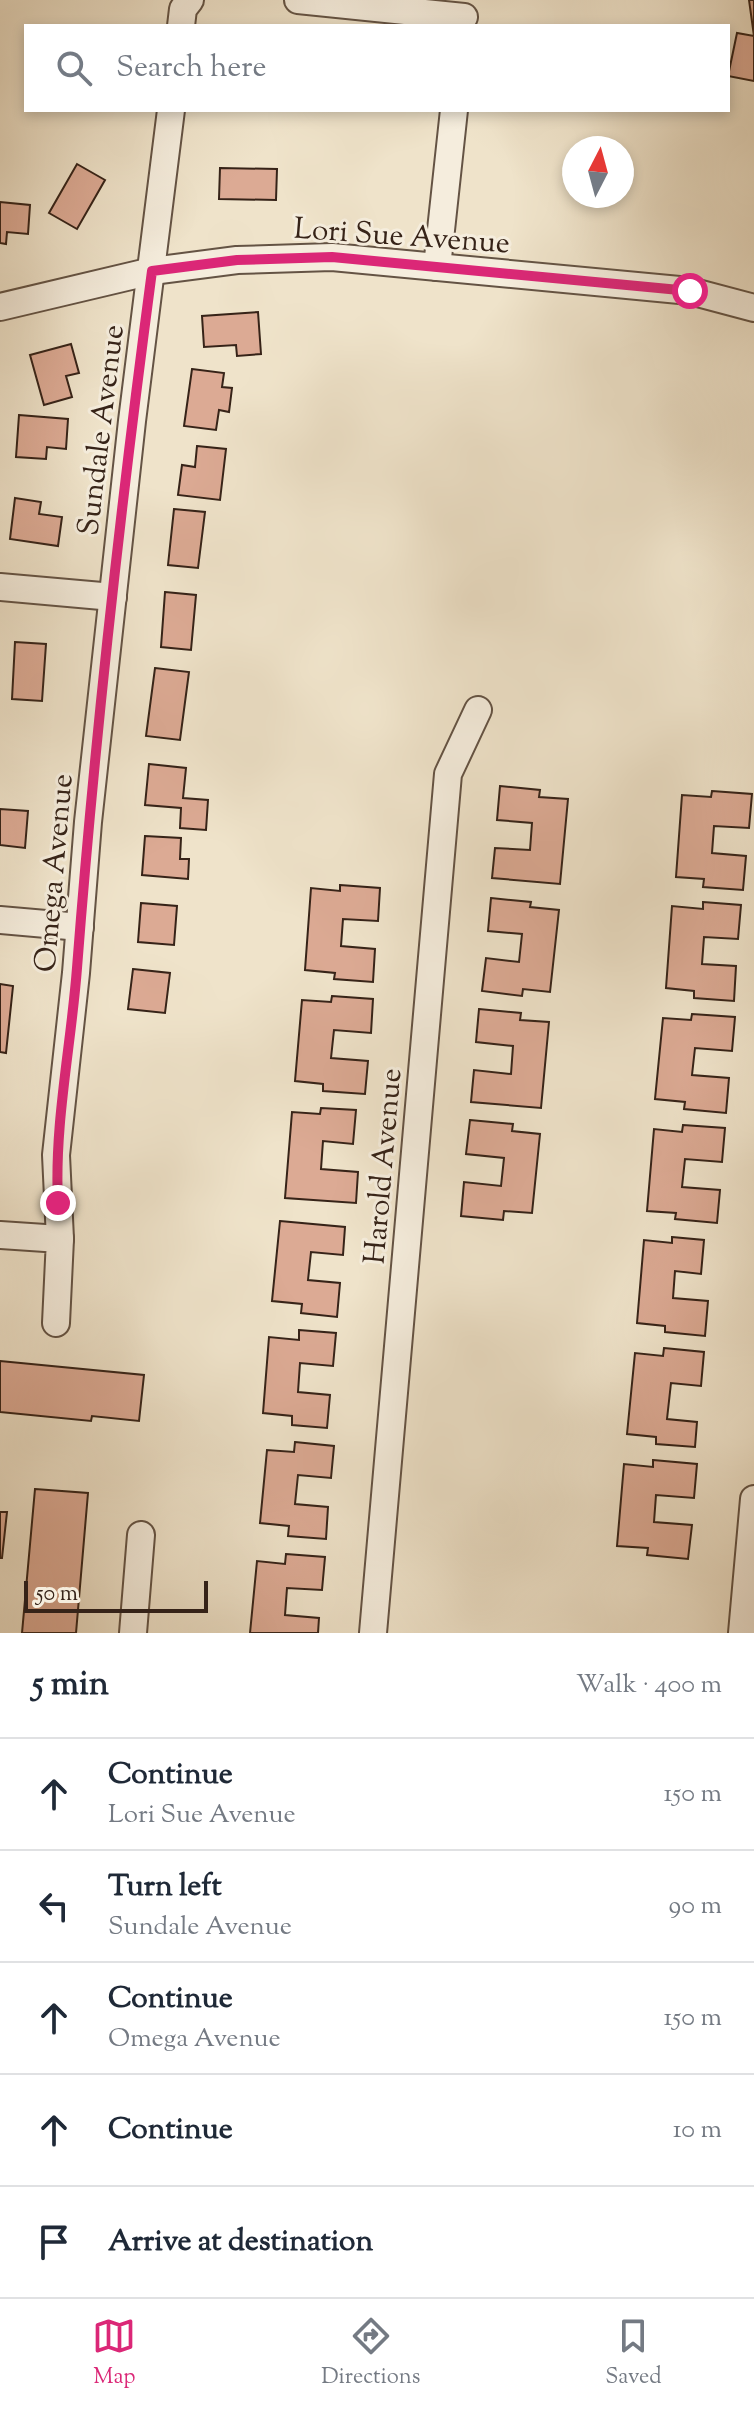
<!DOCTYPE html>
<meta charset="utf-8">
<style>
:root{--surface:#fff;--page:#f6f6f7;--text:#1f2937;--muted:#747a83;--line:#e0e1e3;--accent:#db2777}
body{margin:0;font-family:"Sorts Mill Goudy",serif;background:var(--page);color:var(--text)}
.compass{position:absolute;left:562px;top:136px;width:72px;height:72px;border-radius:50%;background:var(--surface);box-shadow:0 4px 12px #0003;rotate:6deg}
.scale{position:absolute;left:24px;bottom:20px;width:184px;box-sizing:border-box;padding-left:8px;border:4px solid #362318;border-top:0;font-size:22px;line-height:28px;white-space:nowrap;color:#362318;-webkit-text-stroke:6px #f5eddd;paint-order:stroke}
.stop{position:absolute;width:24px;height:24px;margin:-18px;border:6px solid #db2777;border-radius:50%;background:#fff}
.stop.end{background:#db2777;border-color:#fff;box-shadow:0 2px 8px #0008}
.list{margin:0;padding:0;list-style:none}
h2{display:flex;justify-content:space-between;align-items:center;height:104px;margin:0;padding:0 32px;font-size:34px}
h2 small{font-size:26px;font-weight:400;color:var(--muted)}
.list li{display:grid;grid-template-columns:52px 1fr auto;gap:24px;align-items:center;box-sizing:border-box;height:112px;padding:0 32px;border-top:2px solid var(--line)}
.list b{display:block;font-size:30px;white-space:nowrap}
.list p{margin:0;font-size:26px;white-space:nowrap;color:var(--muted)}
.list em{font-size:26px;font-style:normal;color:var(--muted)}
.icon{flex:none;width:44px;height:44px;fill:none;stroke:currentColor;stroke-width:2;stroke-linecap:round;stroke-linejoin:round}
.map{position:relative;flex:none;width:754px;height:1633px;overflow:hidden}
.search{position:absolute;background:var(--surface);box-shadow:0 4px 12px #0003;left:24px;right:24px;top:24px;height:88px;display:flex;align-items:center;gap:20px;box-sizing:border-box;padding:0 28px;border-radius:0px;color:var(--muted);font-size:30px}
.sheet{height:664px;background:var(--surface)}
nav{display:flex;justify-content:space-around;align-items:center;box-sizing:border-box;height:112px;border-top:2px solid var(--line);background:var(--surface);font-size:22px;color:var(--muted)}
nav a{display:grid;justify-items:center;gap:4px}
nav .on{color:var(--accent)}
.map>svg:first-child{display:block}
.building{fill:#dcaa94;stroke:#362318;stroke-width:2}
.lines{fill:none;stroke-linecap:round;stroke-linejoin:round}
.minor-casing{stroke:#645344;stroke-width:30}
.minor{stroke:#f5eddd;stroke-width:26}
.route{stroke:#db2777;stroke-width:10}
.labels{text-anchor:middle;stroke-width:6;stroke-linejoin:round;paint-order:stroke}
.street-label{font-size:30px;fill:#362318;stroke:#f5eddd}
</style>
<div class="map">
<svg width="754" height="1633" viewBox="0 0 754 1633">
<rect width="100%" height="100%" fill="#efe3ca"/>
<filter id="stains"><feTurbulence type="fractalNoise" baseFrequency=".0025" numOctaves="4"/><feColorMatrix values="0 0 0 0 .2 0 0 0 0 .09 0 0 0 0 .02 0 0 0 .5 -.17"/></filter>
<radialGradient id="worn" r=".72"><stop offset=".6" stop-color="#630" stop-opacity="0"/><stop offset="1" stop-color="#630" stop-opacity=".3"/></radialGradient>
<g class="building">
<path d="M 749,0 L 754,0 L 754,81 L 728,76 L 737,33 L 754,36 Z"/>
<path d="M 77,164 L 105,180 L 77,229 L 49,213 Z"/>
<path d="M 220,168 L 277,169 L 276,200 L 219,199 Z"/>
<path d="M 0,202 L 30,205 L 28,234 L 7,232 L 6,244 L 0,243 Z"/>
<path d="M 258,312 L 261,354 L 237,356 L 236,345 L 204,347 L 202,316 Z"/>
<path d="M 71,344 L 79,373 L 66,376 L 72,397 L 44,405 L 30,355 Z"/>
<path d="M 192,369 L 224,373 L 222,387 L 232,388 L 229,412 L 219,410 L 216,430 L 184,426 Z"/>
<path d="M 19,415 L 68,419 L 66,449 L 47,447 L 46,459 L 16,457 Z"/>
<path d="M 197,446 L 226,449 L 220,500 L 178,495 L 182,465 L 195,467 Z"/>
<path d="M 15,498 L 41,502 L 39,514 L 62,517 L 58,546 L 10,539 Z"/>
<path d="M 174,509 L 205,512 L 198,568 L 168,565 Z"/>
<path d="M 165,592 L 196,595 L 191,650 L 161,647 Z"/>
<path d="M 15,642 L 46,644 L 42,701 L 12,699 Z"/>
<path d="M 155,668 L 189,672 L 180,740 L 146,736 Z"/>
<path d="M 149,764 L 186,768 L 183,798 L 208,800 L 206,830 L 180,828 L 181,808 L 145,805 Z"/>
<path d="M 500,786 L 540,790 L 539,797 L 568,799 L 560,884 L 492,878 L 495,848 L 530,850 L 532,823 L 497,820 Z"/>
<path d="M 712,791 L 752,794 L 749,828 L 714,826 L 712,853 L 746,856 L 743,890 L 703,887 L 704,879 L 676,877 L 682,795 L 711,797 Z"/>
<path d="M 0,809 L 28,811 L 25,848 L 0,845 Z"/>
<path d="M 145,836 L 181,838 L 180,859 L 189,859 L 188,879 L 142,875 Z"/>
<path d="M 340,885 L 380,888 L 378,921 L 343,919 L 341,946 L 375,949 L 373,982 L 334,979 L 335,973 L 305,970 L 311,888 L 340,891 Z"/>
<path d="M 491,898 L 531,902 L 530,907 L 559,910 L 550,992 L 523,989 L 522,996 L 482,991 L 486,958 L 519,962 L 522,934 L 488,931 Z"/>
<path d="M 703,902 L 741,905 L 738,939 L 704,937 L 702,964 L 736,966 L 734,1001 L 694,998 L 694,991 L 666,988 L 672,906 L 703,909 Z"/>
<path d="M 141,903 L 177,906 L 174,945 L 138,942 Z"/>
<path d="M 133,969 L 170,973 L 165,1013 L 128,1009 Z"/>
<path d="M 0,984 L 13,986 L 6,1053 L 0,1052 Z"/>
<path d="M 332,996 L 373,999 L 371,1033 L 334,1030 L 331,1058 L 368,1061 L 365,1094 L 323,1091 L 323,1084 L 295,1081 L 302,1000 L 331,1002 Z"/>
<path d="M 479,1009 L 521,1013 L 520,1020 L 549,1022 L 541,1108 L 471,1102 L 474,1070 L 511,1074 L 513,1046 L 476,1042 Z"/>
<path d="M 692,1014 L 735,1017 L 732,1051 L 695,1048 L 692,1075 L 729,1078 L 726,1113 L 684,1109 L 685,1102 L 655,1099 L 663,1018 L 691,1020 Z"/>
<path d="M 321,1108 L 356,1110 L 353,1144 L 323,1141 L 321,1169 L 358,1172 L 356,1203 L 285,1198 L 292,1112 L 320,1114 Z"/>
<path d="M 470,1120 L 513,1124 L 512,1131 L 540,1134 L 532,1213 L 504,1211 L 503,1220 L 461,1216 L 464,1182 L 501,1186 L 504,1158 L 466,1154 Z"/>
<path d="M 683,1125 L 725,1128 L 722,1162 L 685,1159 L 682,1187 L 720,1190 L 717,1223 L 675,1219 L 676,1213 L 647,1211 L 654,1129 L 682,1132 Z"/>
<path d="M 280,1221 L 345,1227 L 343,1255 L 311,1252 L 308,1280 L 340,1283 L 337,1317 L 301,1313 L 302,1304 L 272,1301 Z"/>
<path d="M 672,1237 L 704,1240 L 701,1274 L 675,1271 L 673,1298 L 708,1301 L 705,1336 L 665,1332 L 665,1326 L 637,1323 L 644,1240 L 672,1243 Z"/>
<path d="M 299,1330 L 336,1333 L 333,1366 L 300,1363 L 298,1392 L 330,1395 L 327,1428 L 292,1425 L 292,1416 L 263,1413 L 269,1337 L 299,1340 Z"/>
<path d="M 664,1348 L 704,1352 L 701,1386 L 671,1383 L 667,1419 L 697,1422 L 695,1447 L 656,1444 L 656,1437 L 627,1434 L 635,1353 L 663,1356 Z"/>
<path d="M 0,1361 L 144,1375 L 139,1421 L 92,1416 L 91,1421 L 0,1412 Z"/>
<path d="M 295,1442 L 334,1446 L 331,1478 L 298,1475 L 295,1504 L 328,1507 L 326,1539 L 288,1536 L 289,1526 L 260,1523 L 267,1450 L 294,1452 Z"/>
<path d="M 653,1460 L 697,1464 L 694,1498 L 656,1495 L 654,1522 L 692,1525 L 688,1559 L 647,1555 L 648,1548 L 617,1546 L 624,1464 L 653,1467 Z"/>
<path d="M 35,1489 L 88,1493 L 76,1633 L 22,1633 Z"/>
<path d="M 0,1512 L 7,1512 L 2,1558 L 0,1558 Z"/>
<path d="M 286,1554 L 325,1557 L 322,1590 L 287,1588 L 285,1615 L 319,1618 L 318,1633 L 250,1633 L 257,1561 L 285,1564 Z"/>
</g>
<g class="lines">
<g class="minor-casing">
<g id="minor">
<path d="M 298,0 L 464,17"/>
<path d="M 181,26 L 183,9 L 190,0"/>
<path d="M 437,267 L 454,110"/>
<path d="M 0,307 L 152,271 L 237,260 L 332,257 L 690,291 L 754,308"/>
<path d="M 0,587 L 113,597"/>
<path d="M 0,920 L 80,927"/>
<path d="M 0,1235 L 60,1239 L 56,1323"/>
<path d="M 60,1239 L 56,1155 L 76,973 L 88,822 L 132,421 L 171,110"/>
<path d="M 133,1633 L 141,1535"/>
<path d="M 373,1633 L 448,774 L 478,710"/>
<path d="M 742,1633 L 754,1499"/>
</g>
</g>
<use href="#minor" class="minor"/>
</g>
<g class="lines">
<path class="route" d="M 58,1203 C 54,1124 71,1047 77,968 C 95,735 121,503 152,271 L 237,260 L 332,257 L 690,291"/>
</g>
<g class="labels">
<g class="street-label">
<text transform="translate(402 235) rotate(4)" y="10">Lori Sue Avenue</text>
<text transform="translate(100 430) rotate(-83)" y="10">Sundale Avenue</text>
<text transform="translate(53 873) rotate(-85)" y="10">Omega Avenue</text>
<text transform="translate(382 1166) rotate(-85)" y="10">Harold Avenue</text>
</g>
</g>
<rect width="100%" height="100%" filter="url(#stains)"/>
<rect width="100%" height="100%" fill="url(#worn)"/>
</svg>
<svg class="compass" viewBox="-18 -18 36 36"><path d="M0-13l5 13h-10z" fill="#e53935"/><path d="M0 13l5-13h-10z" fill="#747a83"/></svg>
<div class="scale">50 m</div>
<div class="stop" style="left:690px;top:291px"></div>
<div class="stop end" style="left:58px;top:1203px"></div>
<div class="search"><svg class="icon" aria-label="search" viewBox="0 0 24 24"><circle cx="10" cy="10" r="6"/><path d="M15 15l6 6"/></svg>Search here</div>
</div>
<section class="sheet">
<h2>5 min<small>Walk · 400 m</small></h2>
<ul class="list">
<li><svg class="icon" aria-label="ahead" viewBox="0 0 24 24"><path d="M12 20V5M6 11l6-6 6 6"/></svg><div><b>Continue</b><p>Lori Sue Avenue</p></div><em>150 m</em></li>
<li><svg class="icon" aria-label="left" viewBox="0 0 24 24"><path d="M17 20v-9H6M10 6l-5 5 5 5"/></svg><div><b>Turn left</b><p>Sundale Avenue</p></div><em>90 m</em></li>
<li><svg class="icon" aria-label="ahead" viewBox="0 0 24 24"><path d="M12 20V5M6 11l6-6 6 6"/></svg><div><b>Continue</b><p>Omega Avenue</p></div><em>150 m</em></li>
<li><svg class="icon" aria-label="ahead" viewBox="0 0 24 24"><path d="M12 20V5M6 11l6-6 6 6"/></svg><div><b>Continue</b></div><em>10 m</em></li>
<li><svg class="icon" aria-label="arrive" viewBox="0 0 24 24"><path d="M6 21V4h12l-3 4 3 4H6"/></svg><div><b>Arrive at destination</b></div></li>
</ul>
</section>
<nav>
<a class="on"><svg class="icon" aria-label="map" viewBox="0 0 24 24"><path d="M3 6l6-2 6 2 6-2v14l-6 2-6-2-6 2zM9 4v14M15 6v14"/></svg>Map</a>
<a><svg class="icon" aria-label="directions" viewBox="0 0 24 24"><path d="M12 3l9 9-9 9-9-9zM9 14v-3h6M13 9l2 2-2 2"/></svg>Directions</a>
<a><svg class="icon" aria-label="saved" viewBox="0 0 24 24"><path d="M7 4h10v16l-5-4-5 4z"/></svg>Saved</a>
</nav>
